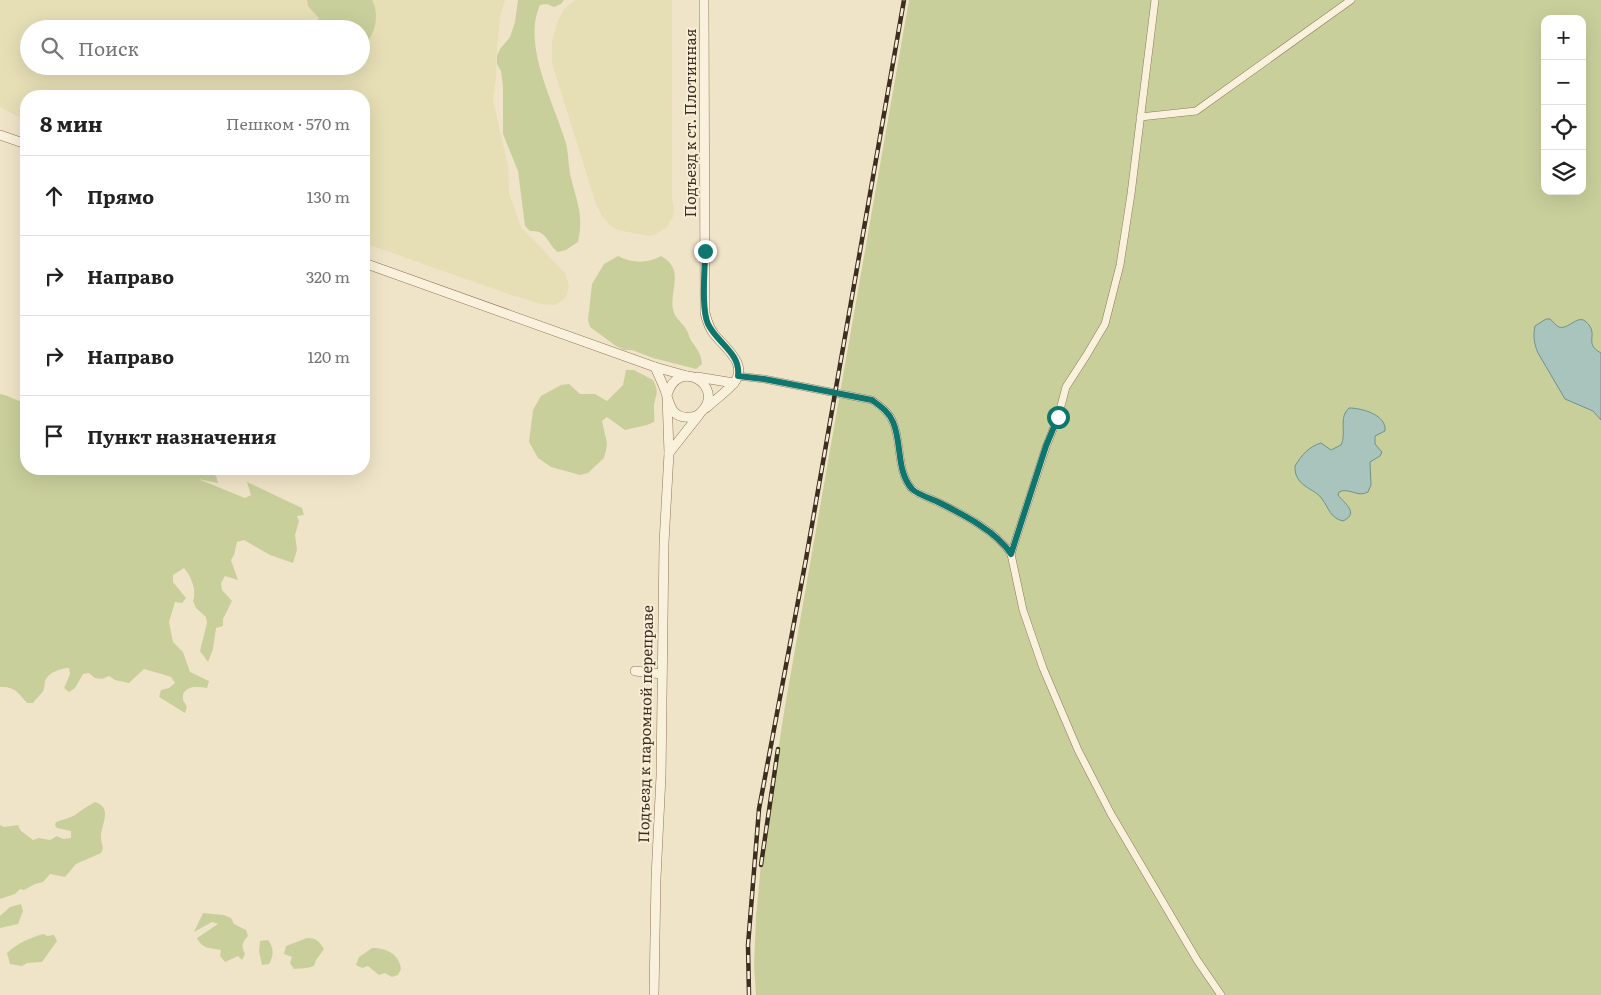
<!DOCTYPE html>
<html lang="ru">
<meta charset="utf-8">
<style>
:root{--surface:#fff;--page:#f2f2f2;--text:#222;--muted:#767676;--line:#e0e0e0}
body{margin:0;font-family:Literata,serif;background:var(--page);color:var(--text)}
.controls{position:absolute;right:15px;top:15px;display:grid;overflow:hidden;border-radius:10px;box-shadow:0 5px 20px #0002}
.controls button{width:45px;height:45px;display:grid;place-items:center;padding:0;border:0;border-bottom:1px solid var(--line);background:var(--surface);color:var(--text);font:25px sans-serif}
.stop{position:absolute;width:15px;height:15px;margin:-11px;border:4px solid #0f766e;border-radius:50%;background:#fff}
.stop.end{background:#0f766e;border-color:#fff;box-shadow:0 1px 5px #0008}
.list{margin:0;padding:0;list-style:none}
h2{display:flex;justify-content:space-between;align-items:center;height:65px;margin:0;padding:0 20px;font-size:21px}
h2 small{font-size:16px;font-weight:400;color:var(--muted)}
.list li{display:grid;grid-template-columns:32px 1fr auto;gap:15px;align-items:center;box-sizing:border-box;height:80px;padding:0 20px;border-top:1px solid var(--line)}
.list b{display:block;font-size:19px;white-space:nowrap}
.list em{font-size:16px;font-style:normal;color:var(--muted)}
.icon{flex:none;width:28px;height:28px;fill:none;stroke:currentColor;stroke-width:2;stroke-linecap:round;stroke-linejoin:round}
.map{position:relative;flex:none;width:1601px;height:995px;overflow:hidden}
.search{position:absolute;background:var(--surface);box-shadow:0 5px 20px #0002;left:20px;top:20px;width:350px;height:55px;display:flex;align-items:center;gap:12px;box-sizing:border-box;padding:0 18px;border-radius:28px;color:var(--muted);font-size:19px}
.panel{position:absolute;background:var(--surface);box-shadow:0 5px 20px #0002;left:20px;top:90px;width:350px;height:385px;border-radius:20px}
.map>svg:first-child{display:block}
.farmland{fill:#e6deb5;fill-rule:evenodd}
.green{fill:#c9cf9b;fill-rule:evenodd}
.water{fill:#a9c4bc;stroke:#6f938a}
.lines{fill:none;stroke-linecap:round;stroke-linejoin:round}
.minor-casing{stroke:#8d765c;stroke-width:8}
.tertiary-casing{stroke:#8d765c;stroke-width:10}
.minor{stroke:#faf1dc;stroke-width:7}
.tertiary{stroke:#faf1dc;stroke-width:9}
.rail-casing{stroke:#3d2e20;stroke-width:4.5}
.rail{stroke:#f7eed8;stroke-width:2.5;stroke-dasharray:8;stroke-linecap:butt}
.route{stroke:#0f766e;stroke-width:6}
.labels{text-anchor:middle;stroke-width:4;stroke-linejoin:round;paint-order:stroke}
.street-label{font-size:15px;fill:#3d2e20;stroke:#f7eed8}
</style>
<div class="map">
<svg width="1601" height="995" viewBox="0 0 1601 995">
<rect width="100%" height="100%" fill="#f0e4c8"/>
<g class="farmland">
<path d="M 0,0 L 505,0 L 501,12 L 497,48 L 496,79 L 493,100 L 508,166 L 509,193 L 521,227 L 565,273 L 569,286 L 566,298 L 555,305 L 541,304 L 514,296 L 364,243 L 364,96 L 26,96 L 26,121 L 0,107 ZM 29,29 L 361,29 L 361,66 L 29,66 Z"/>
<path d="M 575,0 L 672,0 L 672,199 L 674,209 L 673,217 L 666,228 L 654,235 L 648,236 L 618,230 L 612,227 L 602,216 L 596,204 L 552,63 L 552,41 L 558,20 L 565,8 Z"/>
</g>
<g class="green">
<path d="M 307,0 L 372,0 C 381,18 374,36 361,50 L 361,29 L 316,29 L 315,25 L 319,18 L 308,6 Z"/>
<path d="M 518,0 L 564,0 L 561,4 L 554,7 L 547,4 L 540,5 C 522,44 553,101 565,140 C 569,153 568,166 571,178 C 577,203 584,215 578,242 L 566,250 L 558,252 C 546,243 548,230 530,231 L 525,226 L 518,171 L 503,134 L 503,86 L 501,71 L 497,64 L 497,56 L 500,49 L 510,37 L 515,22 Z"/>
<path d="M 909,0 L 1601,0 L 1601,995 L 756,995 L 754,966 L 756,916 L 761,864 L 784,712 ZM 1545,19 L 1582,19 L 1582,191 L 1545,191 Z"/>
<path d="M 618,256 C 632,263 647,264 661,256 C 689,271 664,296 676,317 C 679,321 683,324 686,329 C 689,333 689,339 693,343 C 698,351 701,354 702,364 L 696,369 L 653,358 L 632,350 L 624,350 L 616,346 L 590,327 L 588,320 L 592,284 L 604,264 Z"/>
<path d="M 626,370 L 634,370 L 653,380 C 661,396 654,394 654,409 C 654,414 655,417 654,422 L 647,425 L 625,430 L 607,417 L 602,421 L 607,443 L 606,450 L 604,458 L 588,473 L 580,475 L 551,467 L 538,458 L 529,442 L 533,410 L 541,396 L 561,385 L 569,384 L 580,394 L 595,394 L 607,401 L 623,385 Z"/>
<path d="M 0,394 C 10,395 16,402 26,402 L 26,469 L 80,469 L 86,470 L 89,469 L 119,469 L 120,473 L 125,469 L 206,469 L 216,476 L 218,483 L 198,479 L 245,498 L 251,495 L 247,482 L 302,508 L 304,515 L 297,516 L 299,521 L 295,535 L 297,550 L 293,563 L 270,555 L 244,540 L 237,542 L 234,555 L 231,560 L 238,580 L 225,576 L 221,583 L 222,590 L 232,601 L 223,619 L 223,626 L 216,628 L 213,649 L 208,662 L 200,651 L 207,623 L 206,617 L 196,608 L 193,601 C 197,590 191,576 184,568 L 173,575 L 173,582 L 186,598 L 182,603 L 175,602 L 169,622 L 173,642 L 183,652 L 190,672 L 209,681 L 207,688 C 197,687 189,685 183,694 L 183,700 L 187,707 L 185,713 L 159,697 L 161,690 L 169,688 L 175,683 L 171,677 L 165,675 L 144,669 L 129,683 L 115,680 L 109,676 L 102,679 L 95,678 L 89,673 L 83,674 L 75,688 L 69,692 L 64,688 L 70,674 L 69,668 C 61,668 47,673 45,682 C 44,686 45,690 41,694 C 38,697 36,699 33,703 L 27,703 C 19,693 14,686 0,687 Z"/>
<path d="M 95,802 C 114,808 100,826 101,838 C 101,844 105,847 101,853 L 76,864 L 65,877 L 50,874 L 43,882 L 35,884 L 24,890 L 20,889 L 15,894 L 0,899 L 0,825 L 4,827 L 18,825 L 21,831 L 33,840 L 39,838 L 50,840 L 57,836 L 63,839 L 71,838 L 71,831 L 57,828 L 55,825 L 56,822 C 61,820 70,818 75,815 C 81,810 88,806 95,802 Z"/>
<path d="M 21,904 L 23,911 L 18,924 L 0,928 L 0,916 L 10,907 Z"/>
<path d="M 203,913 L 224,915 L 231,918 L 234,924 L 246,930 L 248,936 C 242,942 241,946 245,954 L 242,960 L 238,956 L 225,962 L 220,956 L 221,950 C 210,948 202,949 197,938 L 218,924 L 212,922 L 194,932 Z"/>
<path d="M 44,934 L 47,936 L 54,935 L 57,941 L 42,962 L 27,963 L 22,966 L 10,964 L 7,953 C 16,944 31,937 44,934 Z"/>
<path d="M 307,938 C 316,938 319,941 324,949 L 316,960 L 314,966 C 307,969 301,968 294,969 L 290,963 L 292,957 L 284,954 L 286,946 Z"/>
<path d="M 268,940 C 274,948 274,956 269,964 L 262,965 L 259,951 L 260,941 Z"/>
<path d="M 372,948 C 387,948 399,954 401,969 L 398,975 L 392,977 L 385,973 L 379,975 L 368,966 L 362,968 L 356,965 L 359,957 Z"/>
</g>
<g class="water">
<path d="M 1546,319 L 1550,319 C 1553,321 1556,326 1559,327 C 1568,330 1577,315 1585,321 C 1601,334 1582,343 1601,353 L 1601,420 L 1593,411 L 1565,399 L 1538,353 C 1534,344 1533,335 1535,326 Z"/>
<path d="M 1349,408 C 1362,408 1387,415 1385,431 L 1375,436 L 1375,444 L 1382,452 L 1380,456 L 1370,462 L 1371,485 L 1368,492 C 1358,498 1349,487 1339,492 L 1338,495 C 1344,503 1360,513 1343,521 C 1330,518 1329,508 1322,499 C 1315,488 1294,487 1295,466 C 1302,455 1308,447 1321,443 L 1331,450 L 1341,445 C 1347,433 1338,418 1349,408 Z"/>
</g>
<g class="lines">
<g class="minor-casing">
<g id="minor">
<path d="M 1140,117 L 1196,111 L 1351,0"/>
<path d="M 738,376 L 764,379 L 872,400 C 880,406 889,412 893,422 C 902,442 896,471 912,489 C 917,494 929,498 936,501 C 960,513 997,531 1011,554 L 1023,610 L 1043,668 L 1078,750 L 1111,814 L 1197,960 L 1221,995"/>
<path d="M 1011,554 L 1046,447 L 1058,417 L 1066,387 L 1086,356 L 1105,324 L 1120,265 L 1131,194 L 1155,0"/>
</g>
</g>
<g class="tertiary-casing">
<g id="tertiary">
<path d="M 704,0 L 705,313 C 707,321 709,328 714,334 C 725,348 750,365 733,384 C 725,393 715,400 706,408"/>
<path d="M 0,135 L 26,144"/>
<path d="M 364,263 L 655,367 L 687,376"/>
<path d="M 697,377 L 734,383"/>
<path d="M 669,453 L 699,415"/>
<path d="M 635,671 L 662,674"/>
<path d="M 654,995 L 656,878 L 661,776 L 664,543 L 669,453 L 667,395 C 678,356 724,386 703,410 C 700,414 695,417 690,417 C 672,419 670,405 666,393 C 663,384 659,376 655,367"/>
</g>
</g>
<use href="#minor" class="minor"/>
<use href="#tertiary" class="tertiary"/>
<g class="rail-casing">
<g id="rail">
<path d="M 761,865 L 778,749"/>
<path d="M 749,995 L 748,945 L 759,809 L 806,559 L 904,0"/>
</g>
</g>
<use href="#rail" class="rail"/>
</g>
<g class="lines">
<path class="route" d="M 705,251 C 705,270 701,308 708,324 C 717,343 741,353 738,376 L 764,379 L 872,400 C 880,406 889,412 893,422 C 902,442 896,471 912,489 C 917,494 929,498 936,501 C 960,513 997,531 1011,554 L 1046,446 L 1058,417"/>
</g>
<g class="labels">
<g class="street-label">
<text transform="translate(691 123) rotate(-90)" y="5">Подъезд к ст. Плотинная</text>
<text transform="translate(646 724) rotate(-89)" y="5">Подъезд к паромной переправе</text>
</g>
</g>
</svg>
<div class="controls">
<button>+</button>
<button>−</button>
<button><svg class="icon" aria-label="locate" viewBox="0 0 24 24"><circle cx="12" cy="12" r="6"/><path d="M12 2v4M12 18v4M2 12h4M18 12h4"/></svg></button>
<button><svg class="icon" aria-label="layers" viewBox="0 0 24 24"><path d="M12 4l9 5-9 5-9-5zM3 14l9 5 9-5"/></svg></button>
</div>
<div class="stop" style="left:1058px;top:417px"></div>
<div class="stop end" style="left:705px;top:251px"></div>
<div class="search"><svg class="icon" aria-label="search" viewBox="0 0 24 24"><circle cx="10" cy="10" r="6"/><path d="M15 15l6 6"/></svg>Поиск</div>
<section class="panel">
<h2>8 мин<small>Пешком · 570 m</small></h2>
<ul class="list">
<li><svg class="icon" aria-label="ahead" viewBox="0 0 24 24"><path d="M12 20V5M6 11l6-6 6 6"/></svg><div><b>Прямо</b></div><em>130 m</em></li>
<li><svg class="icon" aria-label="right" viewBox="0 0 24 24"><path d="M7 20v-9h11M14 6l5 5-5 5"/></svg><div><b>Направо</b></div><em>320 m</em></li>
<li><svg class="icon" aria-label="right" viewBox="0 0 24 24"><path d="M7 20v-9h11M14 6l5 5-5 5"/></svg><div><b>Направо</b></div><em>120 m</em></li>
<li><svg class="icon" aria-label="arrive" viewBox="0 0 24 24"><path d="M6 21V4h12l-3 4 3 4H6"/></svg><div><b>Пункт назначения</b></div></li>
</ul>
</section>
</div>
